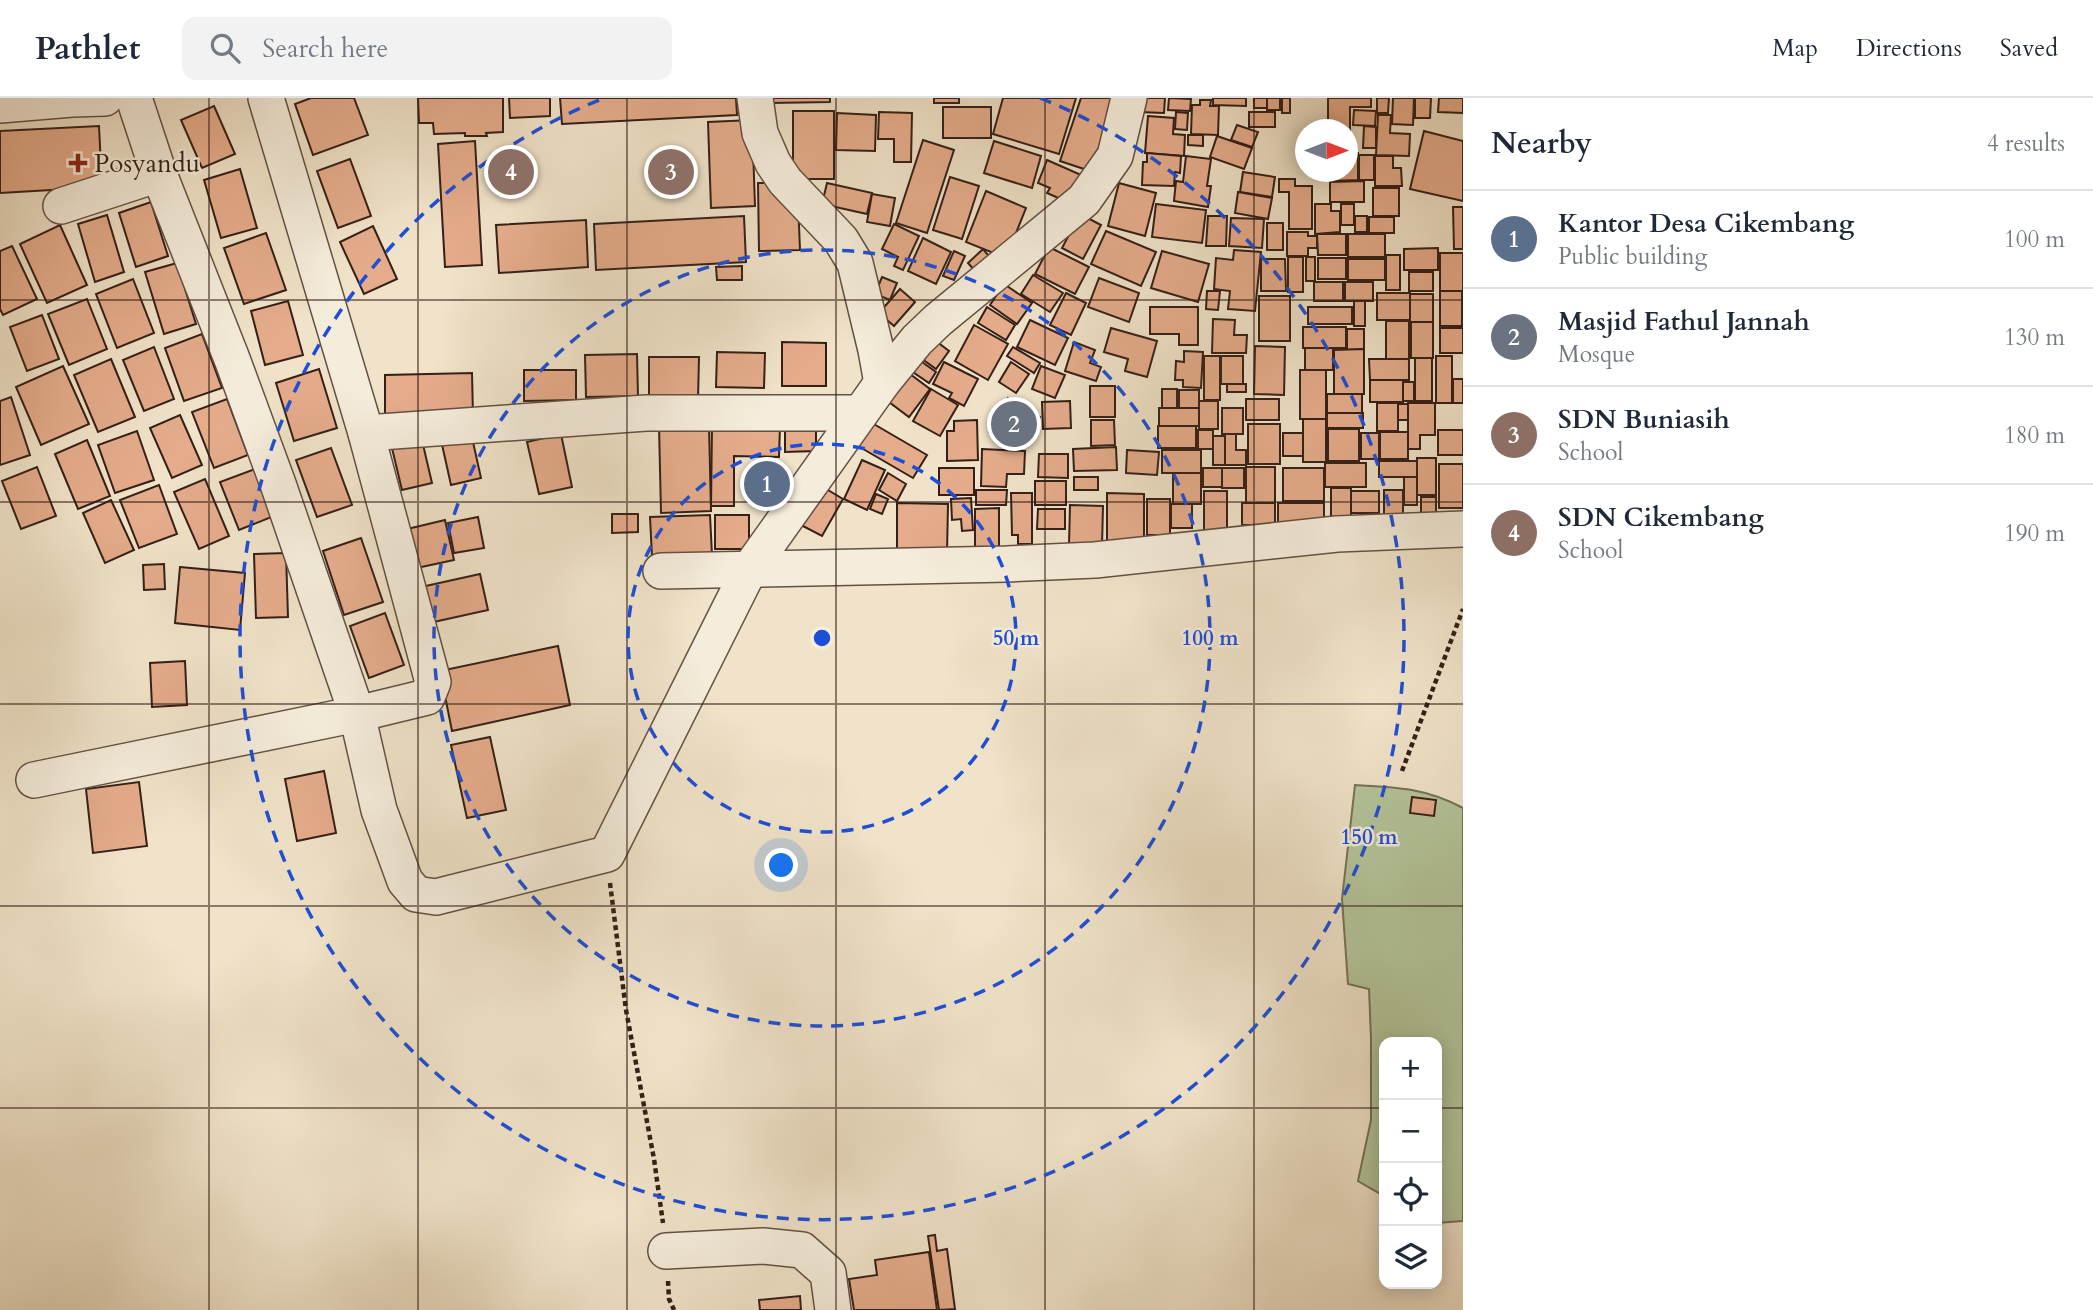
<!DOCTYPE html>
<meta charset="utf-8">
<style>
:root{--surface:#fff;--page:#f2f2f3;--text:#1f2937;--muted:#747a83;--line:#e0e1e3;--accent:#2563eb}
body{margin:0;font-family:Cardo,serif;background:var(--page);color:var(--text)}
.controls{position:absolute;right:21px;bottom:21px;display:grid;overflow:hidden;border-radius:14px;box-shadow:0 4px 18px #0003}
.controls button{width:63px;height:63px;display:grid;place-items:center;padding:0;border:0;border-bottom:2px solid var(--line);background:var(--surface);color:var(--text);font:35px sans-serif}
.compass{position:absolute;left:1295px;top:21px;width:63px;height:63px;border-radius:50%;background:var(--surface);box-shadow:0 4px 18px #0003;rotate:90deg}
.you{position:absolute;left:782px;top:768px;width:24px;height:24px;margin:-18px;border:5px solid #fff;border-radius:50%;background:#1a73e8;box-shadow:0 0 0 10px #1a73e833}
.badge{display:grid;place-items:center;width:46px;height:46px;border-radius:50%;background:var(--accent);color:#fff;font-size:23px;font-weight:700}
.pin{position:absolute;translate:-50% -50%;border:4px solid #fff;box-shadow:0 2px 7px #0006}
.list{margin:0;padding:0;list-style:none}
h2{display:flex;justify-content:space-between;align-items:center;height:91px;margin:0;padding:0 28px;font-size:30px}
h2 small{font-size:23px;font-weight:400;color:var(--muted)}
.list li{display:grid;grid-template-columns:46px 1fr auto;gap:21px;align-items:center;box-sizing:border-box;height:98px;padding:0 28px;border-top:2px solid var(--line)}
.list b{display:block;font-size:26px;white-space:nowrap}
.list p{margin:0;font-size:23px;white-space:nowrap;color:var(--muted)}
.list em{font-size:23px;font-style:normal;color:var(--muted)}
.icon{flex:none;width:38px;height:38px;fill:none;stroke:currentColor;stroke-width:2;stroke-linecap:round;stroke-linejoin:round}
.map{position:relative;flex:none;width:1463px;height:1212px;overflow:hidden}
header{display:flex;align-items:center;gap:42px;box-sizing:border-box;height:98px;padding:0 35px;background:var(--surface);border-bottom:2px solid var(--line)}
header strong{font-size:33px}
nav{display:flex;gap:38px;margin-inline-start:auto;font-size:24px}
.search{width:490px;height:63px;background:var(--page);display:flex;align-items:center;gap:18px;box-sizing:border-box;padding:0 24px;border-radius:14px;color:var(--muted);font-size:26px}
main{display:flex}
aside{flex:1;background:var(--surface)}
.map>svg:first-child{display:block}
.green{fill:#b4c59b;stroke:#747259;stroke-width:2}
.building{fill:#e5ac8b;stroke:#341f17;stroke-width:2}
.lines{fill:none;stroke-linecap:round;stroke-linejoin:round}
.minor-casing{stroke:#635044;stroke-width:38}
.path{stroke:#341f17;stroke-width:4.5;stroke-dasharray:5 3.5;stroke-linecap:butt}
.minor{stroke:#f5eddc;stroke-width:35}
.grid{fill:none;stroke:#341f17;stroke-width:2;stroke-opacity:0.55}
.ring{fill:none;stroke:#1d4ed8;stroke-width:3.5;stroke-dasharray:12 9}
.poi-dot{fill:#8f2418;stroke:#f5eddc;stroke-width:2.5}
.labels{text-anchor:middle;stroke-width:5;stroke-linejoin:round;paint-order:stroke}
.poi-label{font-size:26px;fill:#341f17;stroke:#f5eddc;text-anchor:start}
.centre{fill:#1d4ed8;stroke:#f5eddc;stroke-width:3.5}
.ring-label{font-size:21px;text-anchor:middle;font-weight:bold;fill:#1d4ed8;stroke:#f5eddc;stroke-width:5;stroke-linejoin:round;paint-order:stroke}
</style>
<header>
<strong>Pathlet</strong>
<div class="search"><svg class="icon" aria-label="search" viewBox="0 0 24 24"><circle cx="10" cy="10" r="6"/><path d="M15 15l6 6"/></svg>Search here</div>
<nav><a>Map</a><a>Directions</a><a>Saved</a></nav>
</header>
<main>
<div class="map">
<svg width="1463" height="1212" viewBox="0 0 1463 1212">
<rect width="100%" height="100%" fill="#f0e3c9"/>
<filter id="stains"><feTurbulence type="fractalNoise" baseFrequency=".00286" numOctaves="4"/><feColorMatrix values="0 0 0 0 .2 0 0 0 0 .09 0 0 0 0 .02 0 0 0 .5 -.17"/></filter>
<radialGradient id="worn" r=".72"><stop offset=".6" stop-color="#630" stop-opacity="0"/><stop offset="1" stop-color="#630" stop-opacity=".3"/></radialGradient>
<path class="green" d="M 1355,687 C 1396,689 1426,690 1463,710 L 1463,1123 L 1437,1125 L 1437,944 L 1384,944 L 1384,1098 L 1358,1083 L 1371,1022 L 1371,941 L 1369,891 L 1348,886 L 1342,801 Z"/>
<g class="building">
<path d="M 311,0 L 354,0 L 368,37 L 313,57 L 295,6 Z"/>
<path d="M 418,0 L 503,0 L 503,34 L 486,35 L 487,38 L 465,38 L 465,35 L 434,36 L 433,25 L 419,25 Z"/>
<path d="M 509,0 L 550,0 L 550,18 L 510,20 Z"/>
<path d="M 560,0 L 736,0 L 737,17 L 562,26 Z"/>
<path d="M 771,0 L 830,0 L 830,4 L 771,5 Z"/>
<rect x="934" y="0" width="25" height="5"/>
<path d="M 1003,0 L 1076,0 L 1059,56 L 993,36 Z"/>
<path d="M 1081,0 L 1119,0 L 1093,74 L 1060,63 Z"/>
<path d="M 1140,0 L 1165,0 L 1164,15 L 1139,14 Z"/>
<path d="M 1169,0 L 1191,1 L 1190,13 L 1168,12 Z"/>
<path d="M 1213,0 L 1246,0 L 1246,8 L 1213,7 Z"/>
<rect x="1254" y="0" width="13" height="10"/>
<rect x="1267" y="0" width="13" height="12"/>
<rect x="1282" y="0" width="8" height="15"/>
<path d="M 1328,0 L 1371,0 L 1371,9 L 1350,9 L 1350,38 L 1348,38 L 1348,32 L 1328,32 Z"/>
<path d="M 1377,0 L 1389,0 L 1388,15 L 1377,15 Z"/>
<path d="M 1393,0 L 1414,0 L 1413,27 L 1392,26 Z"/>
<path d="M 1415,0 L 1431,0 L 1430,20 L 1415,20 Z"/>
<path d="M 1439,0 L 1463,0 L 1463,15 L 1438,14 Z"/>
<path d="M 1200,2 L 1211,2 L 1210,8 L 1219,8 L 1218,37 L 1191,36 L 1192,7 L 1200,7 Z"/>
<path d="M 214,8 L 235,56 L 202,70 L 181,22 Z"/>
<rect x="943" y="9" width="48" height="31"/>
<path d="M 1354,12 L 1376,13 L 1375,28 L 1353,27 Z"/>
<rect x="793" y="13" width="41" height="68"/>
<path d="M 879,14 L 912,15 L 911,64 L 894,64 L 894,41 L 878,41 Z"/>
<path d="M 1176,14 L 1188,15 L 1187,32 L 1175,31 Z"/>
<rect x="1249" y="14" width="26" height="15"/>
<path d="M 837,15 L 876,17 L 875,53 L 836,52 Z"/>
<path d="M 1378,17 L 1391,17 L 1390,35 L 1410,36 L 1409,58 L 1376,57 Z"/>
<path d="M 1148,18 L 1174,20 L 1173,36 L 1185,37 L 1184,58 L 1145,55 Z"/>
<path d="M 752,22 L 755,108 L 711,110 L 708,24 Z"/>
<path d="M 1237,27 L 1258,34 L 1252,49 L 1231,42 Z"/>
<path d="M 99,28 L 102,89 L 0,95 L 0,33 Z"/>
<path d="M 1364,28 L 1376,29 L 1376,50 L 1363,50 Z"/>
<path d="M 1424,33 L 1463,43 L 1463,103 L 1410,91 Z"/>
<path d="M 1188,37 L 1203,37 L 1203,48 L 1188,47 Z"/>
<path d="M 1217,38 L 1252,50 L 1244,71 L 1210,59 Z"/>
<path d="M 923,42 L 954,52 L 927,135 L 896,125 Z"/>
<path d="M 475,43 L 482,167 L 445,169 L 438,46 Z"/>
<path d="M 994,43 L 1041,58 L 1032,90 L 984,75 Z"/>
<path d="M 1147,55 L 1181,58 L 1180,75 L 1175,74 L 1174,88 L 1142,87 L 1143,64 L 1147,64 Z"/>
<path d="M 1348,55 L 1358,55 L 1358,82 L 1330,83 L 1330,74 L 1348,74 Z"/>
<rect x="1359" y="57" width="15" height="25"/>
<path d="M 1186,58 L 1211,61 L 1207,88 L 1211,88 L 1208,109 L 1174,103 L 1176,83 L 1183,84 Z"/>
<path d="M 1375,58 L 1393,58 L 1393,70 L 1401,70 L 1402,88 L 1375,88 Z"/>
<path d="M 350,61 L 371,118 L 338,130 L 317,73 Z"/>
<path d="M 1047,62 L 1088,80 L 1076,108 L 1047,95 L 1050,90 L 1038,85 Z"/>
<path d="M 240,71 L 257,130 L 221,140 L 204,82 Z"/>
<path d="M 1243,74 L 1275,79 L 1272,99 L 1240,94 Z"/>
<path d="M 950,79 L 979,88 L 962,141 L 933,132 Z"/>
<path d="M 1279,81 L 1295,81 L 1295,88 L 1312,88 L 1312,131 L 1289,131 L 1289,94 L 1279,94 Z"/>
<path d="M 1364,83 L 1364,104 L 1330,104 L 1330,84 Z"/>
<path d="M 758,85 L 779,85 L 798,102 L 800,152 L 759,153 Z"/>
<path d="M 827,85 L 872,95 L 867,116 L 822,106 Z"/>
<path d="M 1119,85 L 1156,95 L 1145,138 L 1108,128 Z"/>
<rect x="1373" y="90" width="26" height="28"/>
<path d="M 986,93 L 1026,110 L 1006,160 L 966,144 Z"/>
<path d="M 1238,94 L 1272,100 L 1268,121 L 1235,115 Z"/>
<path d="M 872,96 L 895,100 L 890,128 L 867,124 Z"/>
<path d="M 151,104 L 168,158 L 136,169 L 119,115 Z"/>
<path d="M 1156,106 L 1206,112 L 1202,145 L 1152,139 Z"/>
<path d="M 1315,106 L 1331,106 L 1331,113 L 1340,113 L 1340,134 L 1315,136 Z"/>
<rect x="1341" y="106" width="13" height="21"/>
<path d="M 1453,109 L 1463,109 L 1463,151 L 1454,151 Z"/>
<path d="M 1080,116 L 1101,127 L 1083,161 L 1062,150 Z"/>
<path d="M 107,117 L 124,174 L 95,184 L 78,126 Z"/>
<path d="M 744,118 L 746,164 L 596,172 L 594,126 Z"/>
<path d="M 1208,118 L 1227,118 L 1226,148 L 1206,148 Z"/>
<rect x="1355" y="118" width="12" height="16"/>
<rect x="1369" y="119" width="25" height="16"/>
<path d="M 1231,120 L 1264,121 L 1262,150 L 1229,148 Z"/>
<path d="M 586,122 L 588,169 L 499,175 L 496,127 Z"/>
<rect x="1267" y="125" width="16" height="27"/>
<path d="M 894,126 L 919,138 L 903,172 L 894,168 L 898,159 L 882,151 Z"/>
<path d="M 60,127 L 87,187 L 47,205 L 20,146 Z"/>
<path d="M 373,128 L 397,181 L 364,196 L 340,144 Z"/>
<path d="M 1106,133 L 1156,154 L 1141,188 L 1091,166 Z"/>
<path d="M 1287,134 L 1308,134 L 1308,138 L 1317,138 L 1317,150 L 1308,150 L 1308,158 L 1287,158 Z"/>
<path d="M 266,135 L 286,192 L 244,206 L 224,150 Z"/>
<path d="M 1317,136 L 1346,136 L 1346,157 L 1318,157 Z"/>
<rect x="1348" y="136" width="37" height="23"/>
<path d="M 923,140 L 951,154 L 936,186 L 908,173 Z"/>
<path d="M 12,148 L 37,201 L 3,217 L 0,211 L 0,153 Z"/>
<path d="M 1049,149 L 1089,169 L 1075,196 L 1035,176 Z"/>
<path d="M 1438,150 L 1438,172 L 1404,172 L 1404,151 Z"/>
<path d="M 983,151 L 998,169 L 983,182 L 968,165 Z"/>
<path d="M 1234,152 L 1261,154 L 1255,213 L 1228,211 L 1230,193 L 1214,191 L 1216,160 L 1233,162 Z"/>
<path d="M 954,153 L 965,158 L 954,182 L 943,178 Z"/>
<path d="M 1162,153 L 1209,166 L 1198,204 L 1151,190 Z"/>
<rect x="1440" y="155" width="23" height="38"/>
<rect x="1386" y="157" width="14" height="35"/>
<rect x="1288" y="159" width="15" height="35"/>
<rect x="1306" y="159" width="9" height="24"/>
<rect x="1318" y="160" width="28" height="21"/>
<path d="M 1261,161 L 1285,161 L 1286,193 L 1261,193 Z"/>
<rect x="1348" y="161" width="37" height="21"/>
<path d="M 177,165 L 196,226 L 164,236 L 145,174 Z"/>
<path d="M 742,168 L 742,182 L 717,182 L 716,169 Z"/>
<rect x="1409" y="174" width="24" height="19"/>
<path d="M 1033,177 L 1063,195 L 1050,214 L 1021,196 Z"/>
<path d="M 882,179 L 897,185 L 890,202 L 875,196 Z"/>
<path d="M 1099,180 L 1139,195 L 1129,224 L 1088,209 Z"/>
<path d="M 133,181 L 154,235 L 117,250 L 96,196 Z"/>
<rect x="1314" y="184" width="29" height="19"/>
<rect x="1345" y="184" width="28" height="19"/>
<path d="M 1004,186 L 1032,205 L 1017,226 L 990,207 Z"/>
<path d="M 900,191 L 915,204 L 894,228 L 879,215 Z"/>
<path d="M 1207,193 L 1220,193 L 1218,212 L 1206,211 Z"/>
<rect x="1440" y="193" width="22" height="35"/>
<path d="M 1066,195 L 1086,205 L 1071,237 L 1050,227 Z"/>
<rect x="1377" y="195" width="33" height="27"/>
<rect x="1410" y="196" width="23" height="28"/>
<rect x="1259" y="198" width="31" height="45"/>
<path d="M 87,201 L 107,251 L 69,267 L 48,216 Z"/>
<path d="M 288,203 L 303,257 L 265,267 L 251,213 Z"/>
<rect x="1354" y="203" width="11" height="25"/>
<path d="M 987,209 L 1015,227 L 1006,242 L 978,225 Z"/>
<path d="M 1150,209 L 1198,209 L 1198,247 L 1179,247 L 1179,236 L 1150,236 Z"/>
<rect x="1308" y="209" width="44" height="17"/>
<path d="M 42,217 L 59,261 L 27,273 L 10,229 Z"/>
<path d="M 1213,221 L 1235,222 L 1234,237 L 1247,237 L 1246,255 L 1212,255 Z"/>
<path d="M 1030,222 L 1068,240 L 1055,267 L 1017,249 Z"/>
<rect x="1386" y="223" width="23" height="38"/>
<rect x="1411" y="224" width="22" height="36"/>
<path d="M 974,227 L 1008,246 L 988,282 L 955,263 Z"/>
<rect x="1303" y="229" width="43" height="21"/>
<path d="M 1111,230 L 1157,243 L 1147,279 L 1125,273 L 1128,261 L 1104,254 Z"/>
<rect x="1440" y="230" width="23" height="25"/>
<path d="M 1347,231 L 1364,231 L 1364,251 L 1347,252 Z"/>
<path d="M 202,236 L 222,290 L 184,303 L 165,250 Z"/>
<path d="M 932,240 L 949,253 L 936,271 L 918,258 Z"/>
<path d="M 782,244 L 826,245 L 826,288 L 782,288 Z"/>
<path d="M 1074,244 L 1095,252 L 1090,265 L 1101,269 L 1096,283 L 1065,273 Z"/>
<path d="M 1255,248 L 1285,249 L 1284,297 L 1254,296 Z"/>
<path d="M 154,249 L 174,301 L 144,313 L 123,262 Z"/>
<path d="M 1013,249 L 1040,265 L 1034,275 L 1007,258 Z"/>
<rect x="1305" y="250" width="28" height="22"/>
<path d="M 1364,251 L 1364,296 L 1334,296 L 1334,252 Z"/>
<path d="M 1184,253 L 1203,254 L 1201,290 L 1183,289 L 1183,282 L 1175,282 L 1176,263 L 1184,264 Z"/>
<path d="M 717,254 L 765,255 L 764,290 L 716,289 Z"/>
<path d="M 637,256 L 638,298 L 586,299 L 585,257 Z"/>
<rect x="1204" y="258" width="16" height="44"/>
<rect x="1221" y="258" width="22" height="28"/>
<rect x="1436" y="258" width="16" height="47"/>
<path d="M 649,259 L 699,259 L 698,302 L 649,302 Z"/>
<path d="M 915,259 L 936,274 L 929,285 L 907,270 Z"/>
<rect x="1415" y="260" width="17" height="43"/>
<path d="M 111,261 L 135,319 L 98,334 L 74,277 Z"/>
<path d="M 1369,261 L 1409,261 L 1409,282 L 1370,282 Z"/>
<path d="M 944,264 L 978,281 L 964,308 L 949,300 L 952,295 L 933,286 Z"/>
<path d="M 1011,264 L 1029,276 L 1016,295 L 999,284 Z"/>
<path d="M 63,268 L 89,326 L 41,347 L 16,289 Z"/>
<path d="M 1041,268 L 1065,277 L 1055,300 L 1032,291 Z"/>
<path d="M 319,271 L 337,330 L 294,343 L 276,285 Z"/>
<path d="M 524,272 L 576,272 L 576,302 L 524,303 Z"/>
<rect x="1300" y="272" width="26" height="49"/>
<path d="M 906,273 L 930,291 L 909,319 L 885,301 Z"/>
<path d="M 472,275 L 473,317 L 385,319 L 385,277 Z"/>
<rect x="1453" y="281" width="10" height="24"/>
<rect x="1370" y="282" width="33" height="22"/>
<rect x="1403" y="284" width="11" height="19"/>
<rect x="1227" y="286" width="19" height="8"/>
<rect x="1090" y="288" width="25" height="31"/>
<path d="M 931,291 L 958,307 L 940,338 L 913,323 Z"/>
<rect x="1162" y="291" width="15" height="19"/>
<rect x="1179" y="292" width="20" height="18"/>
<rect x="1327" y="296" width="35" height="19"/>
<path d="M 11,299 L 30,357 L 0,367 L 0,303 Z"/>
<path d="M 1008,300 L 1040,319 L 1020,352 L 989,334 Z"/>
<path d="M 227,301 L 248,357 L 214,370 L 192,314 Z"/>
<rect x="1246" y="301" width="33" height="21"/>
<path d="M 1070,303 L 1071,330 L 1043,331 L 1042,304 Z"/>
<rect x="1199" y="303" width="19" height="28"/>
<rect x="1377" y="305" width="21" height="28"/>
<path d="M 1408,305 L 1435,305 L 1435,337 L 1420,337 L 1420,351 L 1408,351 Z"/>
<rect x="1398" y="306" width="10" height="16"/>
<rect x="1159" y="310" width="40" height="18"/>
<rect x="1222" y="310" width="21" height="26"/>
<rect x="1327" y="315" width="36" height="15"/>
<path d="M 180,317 L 202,367 L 172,380 L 150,330 Z"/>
<rect x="1303" y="321" width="23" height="43"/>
<path d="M 977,322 L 978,362 L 947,363 L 947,333 L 954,333 L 954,323 Z"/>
<path d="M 1091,322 L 1114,322 L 1115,347 L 1091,348 Z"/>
<path d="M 816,324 L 816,353 L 785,354 L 785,325 Z"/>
<path d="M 872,325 L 927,357 L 913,380 L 858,348 Z"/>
<rect x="1248" y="326" width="32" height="40"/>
<path d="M 709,327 L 711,413 L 661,415 L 659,328 Z"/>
<path d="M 712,327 L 780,328 L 779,359 L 734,358 L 734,408 L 711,408 Z"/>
<rect x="1158" y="328" width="38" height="22"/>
<rect x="1328" y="331" width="31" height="32"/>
<rect x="1198" y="332" width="15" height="19"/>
<rect x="1438" y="332" width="25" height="25"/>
<path d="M 137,333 L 154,382 L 115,395 L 98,347 Z"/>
<rect x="1380" y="334" width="28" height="27"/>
<path d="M 471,335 L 481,380 L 451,387 L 441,342 Z"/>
<rect x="1283" y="335" width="20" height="23"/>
<rect x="1361" y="335" width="18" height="26"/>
<path d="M 561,336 L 572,389 L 539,396 L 527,344 Z"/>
<path d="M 1225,336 L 1236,336 L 1236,352 L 1246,352 L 1246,367 L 1225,367 Z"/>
<path d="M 421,338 L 432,385 L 402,392 L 391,346 Z"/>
<rect x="1213" y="338" width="12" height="29"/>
<path d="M 87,342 L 110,398 L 78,411 L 55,356 Z"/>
<path d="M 1116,349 L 1117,372 L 1074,373 L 1073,351 Z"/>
<path d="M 331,350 L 352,407 L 317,419 L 296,362 Z"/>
<path d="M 982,351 L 1025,353 L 1024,376 L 1007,376 L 1006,389 L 981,388 Z"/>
<path d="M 1127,352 L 1159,354 L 1157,377 L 1126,375 Z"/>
<rect x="1162" y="352" width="39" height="23"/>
<path d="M 1039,356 L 1068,356 L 1068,380 L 1038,379 Z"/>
<rect x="1417" y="360" width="19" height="37"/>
<path d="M 862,362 L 885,372 L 867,412 L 844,401 Z"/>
<rect x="1379" y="363" width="38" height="16"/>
<rect x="1325" y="365" width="41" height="24"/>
<rect x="1439" y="366" width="24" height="44"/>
<path d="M 37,369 L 56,418 L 21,431 L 2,383 Z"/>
<rect x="1246" y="369" width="29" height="36"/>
<rect x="939" y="370" width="35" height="27"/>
<rect x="1203" y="370" width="19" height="19"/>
<rect x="1222" y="370" width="22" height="20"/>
<rect x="1283" y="370" width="41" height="33"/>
<path d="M 255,371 L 274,418 L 239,432 L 220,384 Z"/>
<path d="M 888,375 L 906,386 L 897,403 L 879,392 Z"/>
<rect x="1173" y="375" width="28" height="31"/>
<rect x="1074" y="379" width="24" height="13"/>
<rect x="1404" y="379" width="13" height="28"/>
<path d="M 205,381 L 229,438 L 199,451 L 174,394 Z"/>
<rect x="1035" y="383" width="31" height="24"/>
<path d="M 159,387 L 177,436 L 139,450 L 120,402 Z"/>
<path d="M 823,389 L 843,401 L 822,438 L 801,427 Z"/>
<rect x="1331" y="390" width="20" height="37"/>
<path d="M 976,392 L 1007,392 L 1006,407 L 976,407 Z"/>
<rect x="1384" y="392" width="19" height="34"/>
<rect x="1204" y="393" width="23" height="39"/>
<rect x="1351" y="393" width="28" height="22"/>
<path d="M 1011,395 L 1032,395 L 1032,446 L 1018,446 L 1018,437 L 1012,437 Z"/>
<path d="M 1107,395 L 1144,396 L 1144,443 L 1107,443 Z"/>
<path d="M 876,396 L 888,401 L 882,416 L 870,411 Z"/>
<rect x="1421" y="399" width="15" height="26"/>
<path d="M 971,400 L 973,432 L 962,433 L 961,421 L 952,422 L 951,401 Z"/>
<rect x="1147" y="401" width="23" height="36"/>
<path d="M 111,402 L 134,452 L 105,465 L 83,415 Z"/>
<path d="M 897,405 L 948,406 L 947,456 L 897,455 Z"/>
<rect x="1242" y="405" width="33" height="22"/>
<rect x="1278" y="405" width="46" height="24"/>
<rect x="1171" y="406" width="21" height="24"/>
<path d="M 1070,407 L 1103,408 L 1102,448 L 1069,447 Z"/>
<path d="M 999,410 L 999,456 L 975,456 L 975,411 Z"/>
<path d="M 1038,411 L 1065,411 L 1065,431 L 1037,431 Z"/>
<path d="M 612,416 L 638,416 L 638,434 L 612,435 Z"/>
<path d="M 710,417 L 712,457 L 652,459 L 650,419 Z"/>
<rect x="715" y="417" width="34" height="34"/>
<path d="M 478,419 L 484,450 L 454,455 L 448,425 Z"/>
<path d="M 445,422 L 454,462 L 412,471 L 403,432 Z"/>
<path d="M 361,440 L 383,504 L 344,517 L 323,453 Z"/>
<path d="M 286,455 L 288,519 L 256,520 L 254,456 Z"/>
<path d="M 164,466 L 165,491 L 144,492 L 143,467 Z"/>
<path d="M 180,469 L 245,475 L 240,532 L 175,525 Z"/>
<path d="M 480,476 L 488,512 L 420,527 L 412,491 Z"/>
<path d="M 385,515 L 404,567 L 369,580 L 350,528 Z"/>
<path d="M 558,548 L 570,607 L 452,633 L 440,573 Z"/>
<path d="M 185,563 L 187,607 L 152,609 L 150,565 Z"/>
<path d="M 490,639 L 506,712 L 467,720 L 451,647 Z"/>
<path d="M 324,673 L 336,735 L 297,743 L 285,681 Z"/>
<path d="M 139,684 L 147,748 L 93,755 L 86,691 Z"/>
<path d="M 1412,699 L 1436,702 L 1434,718 L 1410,715 Z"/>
<path d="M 935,1137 L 937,1153 L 947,1151 L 955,1211 L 939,1212 L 928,1138 Z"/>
<path d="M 929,1154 L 937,1212 L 854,1212 L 849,1181 L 877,1177 L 875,1162 Z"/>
<path d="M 800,1198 L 801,1212 L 760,1212 L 759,1202 Z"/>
</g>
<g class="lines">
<g class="minor-casing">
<g id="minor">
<path d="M 134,0 L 159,76 L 232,261 L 278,386 L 357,616 L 379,712 L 405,783 L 416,796 L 436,799 L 607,756 L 749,472 L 882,285 L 917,242 L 938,222 L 1084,102 L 1115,58 L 1129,0"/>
<path d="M 755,0 L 760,35 L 773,65 L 785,83 L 841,142 L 855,165 L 876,252 L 882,285"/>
<path d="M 0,7 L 72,1 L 105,0"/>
<path d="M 61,108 L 159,76"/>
<path d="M 366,335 L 646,315 L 859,315"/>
<path d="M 661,473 L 1007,466 L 1095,462 L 1337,436 L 1463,431"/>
<path d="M 34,682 L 357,616 L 427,599 L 433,584 L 366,335 L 266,0"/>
<path d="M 666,1153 L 763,1148 L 802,1152 L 828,1175 L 833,1212"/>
</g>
</g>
<g class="path">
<path d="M 1402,673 L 1463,511"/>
<path d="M 610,785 L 626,912 L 654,1061 L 663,1125"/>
<path d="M 668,1183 L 669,1201 L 674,1212"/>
</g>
<use href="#minor" class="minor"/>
</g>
<path class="grid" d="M 209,0 L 209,1212M 418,0 L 418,1212M 627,0 L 627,1212M 836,0 L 836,1212M 1045,0 L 1045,1212M 1254,0 L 1254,1212M 0,202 L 1463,202M 0,404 L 1463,404M 0,606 L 1463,606M 0,808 L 1463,808M 0,1010 L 1384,1010M 1437,1010 L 1463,1010"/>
<g class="ring">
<circle cx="822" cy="540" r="194"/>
<circle cx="822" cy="540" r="388"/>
<path d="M1040 0A582 582 0 1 1 604 0"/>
</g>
<path class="poi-dot" d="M74.5 54.5h7v7h7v7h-7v7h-7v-7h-7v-7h7z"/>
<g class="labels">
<g class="poi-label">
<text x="94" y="74">Posyandu</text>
</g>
</g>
<circle cx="822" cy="540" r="10" class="centre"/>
<g class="ring-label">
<text x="1016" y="547">50 m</text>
<text x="1210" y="547">100 m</text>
<text x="1369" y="746">150 m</text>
</g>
<rect width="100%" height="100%" filter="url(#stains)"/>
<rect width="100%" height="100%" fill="url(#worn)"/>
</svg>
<div class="controls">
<button>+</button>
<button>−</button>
<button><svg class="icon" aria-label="locate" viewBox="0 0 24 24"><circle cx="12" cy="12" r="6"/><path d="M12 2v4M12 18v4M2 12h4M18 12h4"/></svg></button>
<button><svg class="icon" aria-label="layers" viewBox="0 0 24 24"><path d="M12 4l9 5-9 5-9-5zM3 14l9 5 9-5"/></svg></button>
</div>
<svg class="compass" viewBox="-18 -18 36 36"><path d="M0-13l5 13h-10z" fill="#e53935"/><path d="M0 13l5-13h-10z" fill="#747a83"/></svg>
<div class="you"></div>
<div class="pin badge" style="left:767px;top:386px;background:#5c6f8a">1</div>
<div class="pin badge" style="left:1014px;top:326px;background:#6b7280">2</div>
<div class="pin badge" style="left:671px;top:74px;background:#8d6e63">3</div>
<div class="pin badge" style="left:511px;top:74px;background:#8d6e63">4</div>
</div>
<aside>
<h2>Nearby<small>4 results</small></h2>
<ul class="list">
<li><span class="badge" style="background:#5c6f8a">1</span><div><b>Kantor Desa Cikembang</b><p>Public building</p></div><em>100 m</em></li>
<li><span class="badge" style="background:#6b7280">2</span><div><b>Masjid Fathul Jannah</b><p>Mosque</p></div><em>130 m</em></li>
<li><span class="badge" style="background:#8d6e63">3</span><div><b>SDN Buniasih</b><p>School</p></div><em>180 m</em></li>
<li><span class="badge" style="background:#8d6e63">4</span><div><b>SDN Cikembang</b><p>School</p></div><em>190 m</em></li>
</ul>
</aside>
</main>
